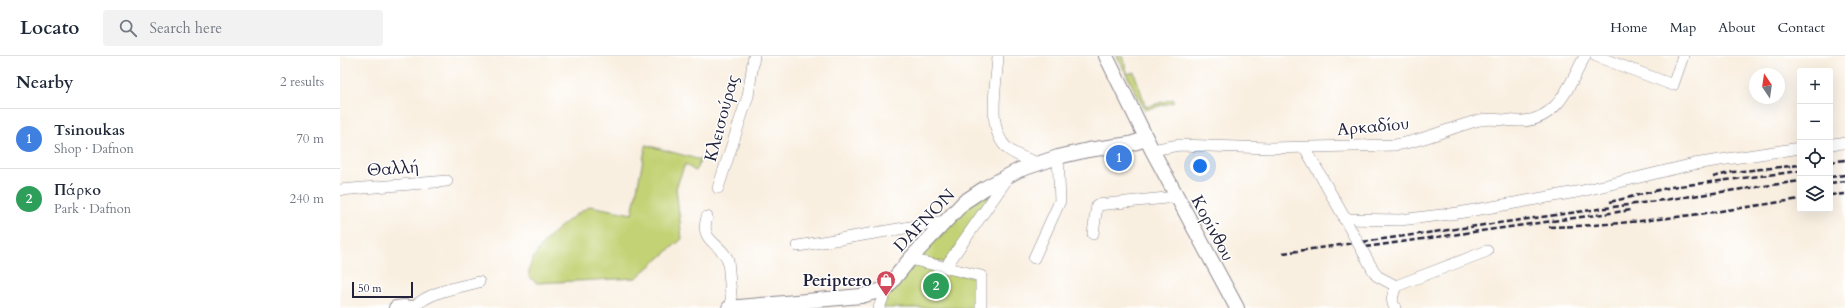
<!DOCTYPE html>
<meta charset="utf-8">
<style>
:root{--surface:#fff;--page:#f2f2f3;--text:#1f2937;--muted:#747a83;--line:#e0e1e3;--accent:#d1495b}
body{margin:0;font-family:Cardo,serif;background:var(--page);color:var(--text)}
.controls{position:absolute;right:12px;top:12px;display:grid;overflow:hidden;border-radius:4px;box-shadow:0 4px 16px #0002}
.controls button{width:36px;height:36px;display:grid;place-items:center;padding:0;border:0;border-bottom:1px solid var(--line);background:var(--surface);color:var(--text);font:20px sans-serif}
.compass{position:absolute;left:1409px;top:12px;width:36px;height:36px;border-radius:50%;background:var(--surface);box-shadow:0 4px 16px #0002;rotate:347deg}
.scale{position:absolute;left:12px;bottom:10px;width:61px;box-sizing:border-box;padding-left:4px;border:2px solid #22223b;border-top:0;font-size:11px;line-height:14px;white-space:nowrap;color:#22223b;-webkit-text-stroke:3px #fff;paint-order:stroke}
.you{position:absolute;left:860px;top:110px;width:14px;height:14px;margin:-10px;border:3px solid #fff;border-radius:50%;background:#1a73e8;box-shadow:0 0 0 6px #1a73e833}
.badge{display:grid;place-items:center;width:26px;height:26px;border-radius:50%;background:var(--accent);color:#fff;font-size:13px;font-weight:700}
.pin{position:absolute;translate:-50% -50%;border:2px solid #fff;box-shadow:0 1px 4px #0006}
.list{margin:0;padding:0;list-style:none}
h2{display:flex;justify-content:space-between;align-items:center;height:52px;margin:0;padding:0 16px;font-size:17px}
h2 small{font-size:13px;font-weight:400;color:var(--muted)}
.list li{display:grid;grid-template-columns:26px 1fr auto;gap:12px;align-items:center;box-sizing:border-box;height:60px;padding:0 16px;border-top:1px solid var(--line)}
.list b{display:block;font-size:15px;white-space:nowrap}
.list p{margin:0;font-size:13px;white-space:nowrap;color:var(--muted)}
.list em{font-size:13px;font-style:normal;color:var(--muted)}
.icon{flex:none;width:22px;height:22px;fill:none;stroke:currentColor;stroke-width:2;stroke-linecap:round;stroke-linejoin:round}
.map{position:relative;flex:none;width:1505px;height:252px;overflow:hidden}
header{display:flex;align-items:center;gap:24px;box-sizing:border-box;height:56px;padding:0 20px;background:var(--surface);border-bottom:1px solid var(--line)}
header strong{font-size:19px}
nav{display:flex;gap:22px;margin-inline-start:auto;font-size:14px}
.search{width:280px;height:36px;background:var(--page);display:flex;align-items:center;gap:10px;box-sizing:border-box;padding:0 14px;border-radius:4px;color:var(--muted);font-size:15px}
main{display:flex}
aside{flex:1;background:var(--surface)}
.map>svg:first-child{display:block}
.green{fill:#c3d274;stroke:#727a58}
.lines{fill:none;stroke-linecap:round;stroke-linejoin:round}
.minor-casing{stroke:#8e888e;stroke-width:12}
.major-casing{stroke:#8e888e;stroke-width:16}
.minor{stroke:#fff;stroke-width:11}
.major{stroke:#fff;stroke-width:14}
.rail{stroke:#22223b;stroke-width:2.5;stroke-dasharray:6 3;stroke-linecap:butt}
.minor-bridge-casing{stroke:#8e888e;stroke-width:12;stroke-linecap:butt}
.minor-bridge{stroke:#fff;stroke-width:11}
.labels{text-anchor:middle;stroke-width:3;stroke-linejoin:round;paint-order:stroke}
.street-label{font-size:17px;fill:#22223b;stroke:#fff}
.poi-label{font-size:17px;font-weight:bold;fill:#22223b;stroke:#fff;text-anchor:end}
</style>
<header>
<strong>Locato</strong>
<div class="search"><svg class="icon" aria-label="search" viewBox="0 0 24 24"><circle cx="10" cy="10" r="6"/><path d="M15 15l6 6"/></svg>Search here</div>
<nav><a>Home</a><a>Map</a><a>About</a><a>Contact</a></nav>
</header>
<main>
<aside>
<h2>Nearby<small>2 results</small></h2>
<ul class="list">
<li><span class="badge" style="background:#3f7fe0">1</span><div><b>Tsinoukas</b><p>Shop · Dafnon</p></div><em>70 m</em></li>
<li><span class="badge" style="background:#2e9e5b">2</span><div><b>Πάρκο</b><p>Park · Dafnon</p></div><em>240 m</em></li>
</ul>
</aside>
<div class="map">
<svg width="1505" height="252" viewBox="0 0 1505 252">
<rect width="100%" height="100%" fill="#fff"/>
<filter id="ink" filterUnits="userSpaceOnUse"><feTurbulence type="fractalNoise" baseFrequency=".025" numOctaves="2"/><feDisplacementMap in="SourceGraphic" scale="8" xChannelSelector="R" yChannelSelector="G"/><feConvolveMatrix kernelMatrix="1 2 1 2 8 2 1 2 1" color-interpolation-filters="sRGB"/></filter>
<filter id="wash" filterUnits="userSpaceOnUse"><feTurbulence type="fractalNoise" baseFrequency=".012" numOctaves="4" result="noise"/><feDisplacementMap in="SourceGraphic" scale="16" xChannelSelector="R" yChannelSelector="G"/><feGaussianBlur stdDeviation="0.9" result="paint"/><feColorMatrix in="noise" values="0 0 0 0 0 0 0 0 0 0 0 0 0 0 0 0 0 1.4 0 .05"/><feComposite in="paint" operator="in"/></filter>
<g filter="url(#wash)">
<rect width="100%" height="100%" fill="#f9efe0"/>
<g class="green">
<path d="M 777,0 L 782,0 L 788,18 L 794,16 L 806,51 L 833,43 L 834,46 L 805,54 Z"/>
<path d="M 306,89 L 361,104 L 355,115 L 345,108 L 336,132 L 342,183 L 296,222 L 197,227 L 189,221 C 186,194 229,162 250,150 L 292,158 Z"/>
<path d="M 658,130 L 606,207 L 579,201 L 629,149 Z"/>
<path d="M 571,208 L 639,223 L 638,252 L 543,252 L 548,237 Z"/>
</g>
</g>
<g filter="url(#ink)">
<g class="lines">
<g class="minor-casing">
<g id="minor">
<path d="M 658,0 C 657,27 645,73 668,93 C 676,100 688,103 698,107"/>
<path d="M 1256,0 L 1333,29 L 1343,0"/>
<path d="M 1490,88 L 1505,87"/>
<path d="M 965,92 L 1008,168"/>
<path d="M 812,94 L 839,89 L 930,92 L 1055,89 C 1084,85 1111,71 1140,64 C 1154,61 1169,66 1183,65 C 1219,63 1230,27 1245,0"/>
<path d="M 378,132 L 408,40 L 414,0"/>
<path d="M 0,134 L 107,125"/>
<path d="M 367,161 C 359,186 380,186 388,204 L 392,251"/>
<path d="M 1004,163 L 1060,164 L 1118,157 L 1242,135 L 1354,108 L 1460,92"/>
<path d="M 753,178 L 757,149 L 836,141"/>
<path d="M 458,190 L 606,165"/>
<path d="M 694,202 L 720,145 L 718,101"/>
<path d="M 570,203 L 641,220 L 641,252"/>
<path d="M 609,206 L 665,126 L 668,119"/>
<path d="M 1032,212 L 1037,220 L 1056,230 L 1147,195"/>
<path d="M 72,252 C 91,235 115,232 139,226"/>
<path d="M 539,252 L 546,233"/>
<path d="M 1055,252 C 1050,244 1053,239 1056,230"/>
</g>
</g>
<g class="major-casing">
<g id="major">
<path d="M 766,0 L 812,94 L 897,252"/>
<path d="M 56,252 L 64,251 L 72,252"/>
<path d="M 389,252 L 521,240 L 546,233 L 570,203 L 624,146 L 645,132 L 679,114 L 718,101 L 748,94 L 790,88 L 806,83"/>
</g>
</g>
<use href="#minor" class="minor"/>
<use href="#major" class="major"/>
<g class="rail">
<path d="M 1490,106 L 1505,104"/>
<path d="M 1373,121 L 1393,116 L 1460,109"/>
<path d="M 1490,121 L 1505,119"/>
<path d="M 1490,127 L 1505,125"/>
<path d="M 1490,139 L 1505,138"/>
<path d="M 1270,146 L 1331,131 L 1460,115"/>
<path d="M 1209,171 C 1294,169 1376,156 1460,143"/>
<path d="M 1025,191 L 1292,154"/>
<path d="M 943,197 L 1460,125"/>
</g>
<g class="minor-bridge-casing">
<path id="minor-bridge" d="M 1008,169 L 1032,212"/>
</g>
<use href="#minor-bridge" class="minor-bridge"/>
</g>
</g>
<defs>
<g id="shop-pin" transform="scale(1)"><path d="M0 17L-7.5 6A9.5 9.5 0 1 1 7.5 6Z" fill="#d1495b" stroke="#fff"/><path d="M-5-2.5h2.3a2.7 3.5 0 0 1 5.4 0H5L5.5 6h-11ZM-1.5-2.5h3a1.5 2.3 0 0 0-3 0Z" fill="#fff"/></g>
</defs>
<g fill-rule="evenodd">
<use href="#shop-pin" x="546" y="224"/>
</g>
<g class="labels">
<g class="street-label">
<text transform="translate(381 62) rotate(-75)" y="6">Κλεισούρας</text>
<text transform="translate(1033 70) rotate(-5)" y="6">Αρκαδίου</text>
<text transform="translate(53 112) rotate(-4)" y="6">Θαλλή</text>
<text transform="translate(584 164) rotate(-46)" y="6">DAFNON</text>
<text transform="translate(873 172) rotate(62)" y="6">Κορίνθου</text>
</g>
<g class="poi-label">
<text x="532" y="230">Periptero</text>
</g>
</g>
</svg>
<div class="controls">
<button>+</button>
<button>−</button>
<button><svg class="icon" aria-label="locate" viewBox="0 0 24 24"><circle cx="12" cy="12" r="6"/><path d="M12 2v4M12 18v4M2 12h4M18 12h4"/></svg></button>
<button><svg class="icon" aria-label="layers" viewBox="0 0 24 24"><path d="M12 4l9 5-9 5-9-5zM3 14l9 5 9-5"/></svg></button>
</div>
<svg class="compass" viewBox="-18 -18 36 36"><path d="M0-13l5 13h-10z" fill="#e53935"/><path d="M0 13l5-13h-10z" fill="#747a83"/></svg>
<div class="scale">50 m</div>
<div class="you"></div>
<div class="pin badge" style="left:779px;top:102px;background:#3f7fe0">1</div>
<div class="pin badge" style="left:596px;top:230px;background:#2e9e5b">2</div>
</div>
</main>
